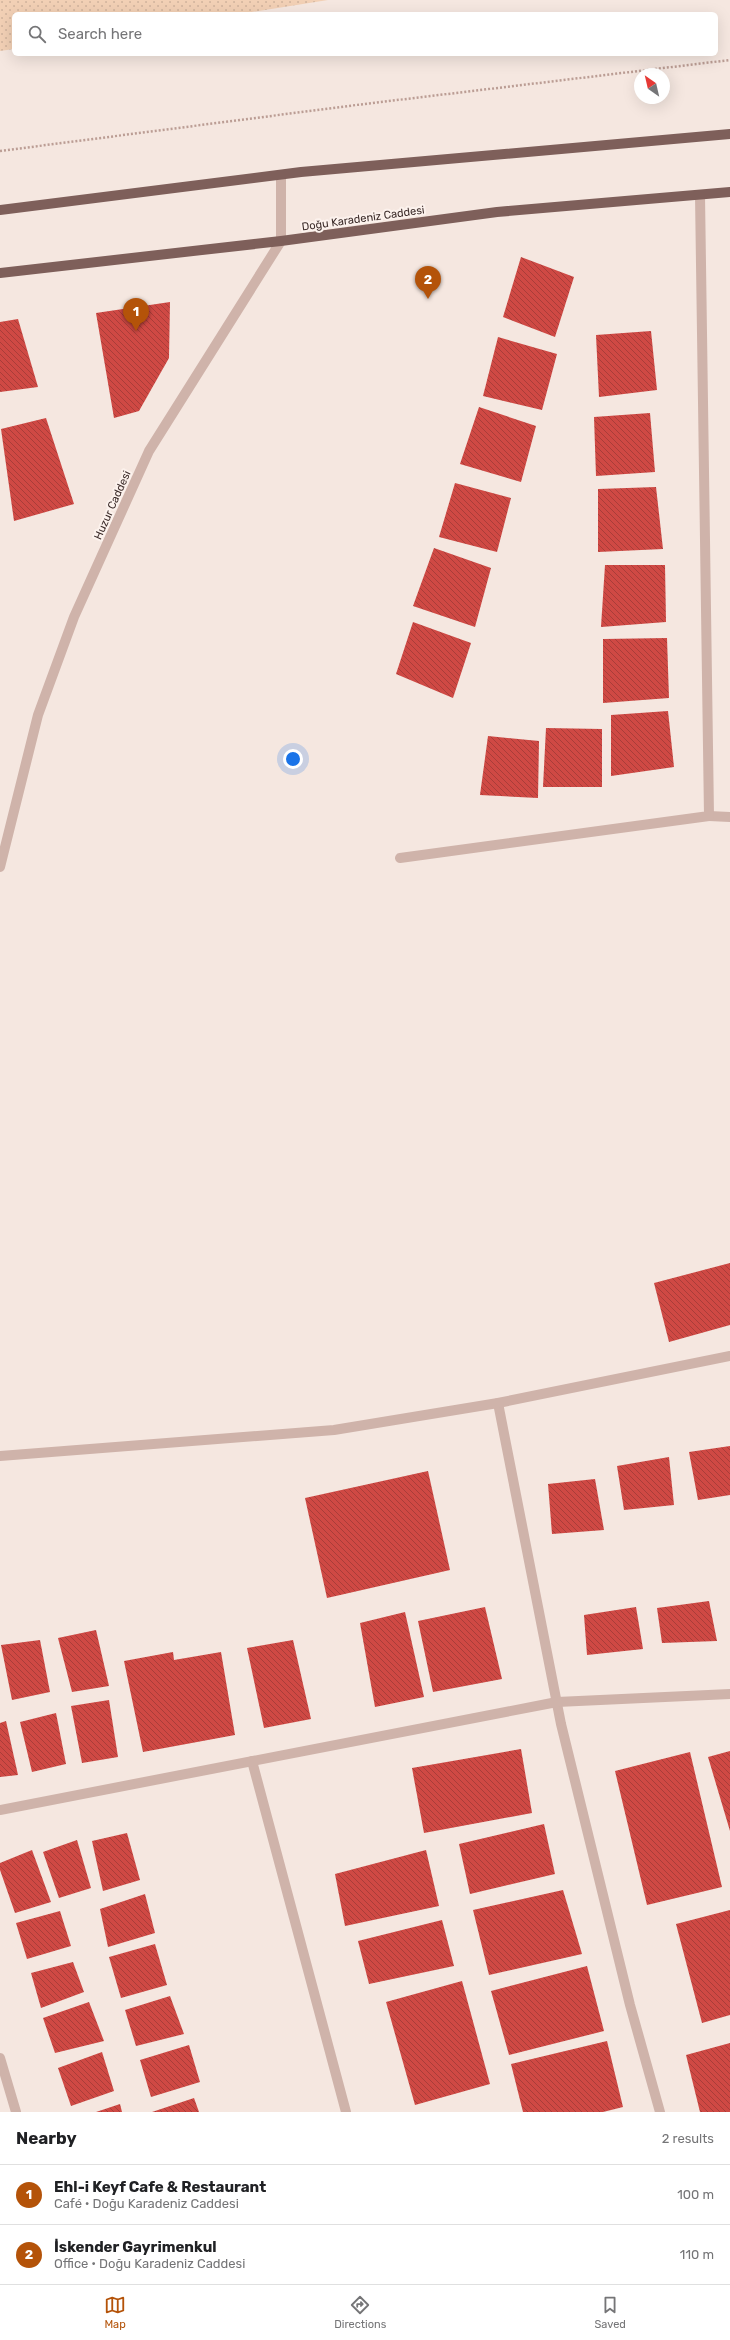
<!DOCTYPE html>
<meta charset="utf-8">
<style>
:root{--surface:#fff;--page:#f6f6f6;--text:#202124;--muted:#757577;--line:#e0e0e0;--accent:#b45309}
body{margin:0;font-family:Rubik,sans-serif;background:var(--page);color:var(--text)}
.compass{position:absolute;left:634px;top:68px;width:36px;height:36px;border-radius:50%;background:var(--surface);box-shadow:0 4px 16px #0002;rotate:326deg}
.you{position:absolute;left:293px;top:759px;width:14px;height:14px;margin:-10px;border:3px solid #fff;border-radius:50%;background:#1a73e8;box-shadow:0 0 0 6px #1a73e833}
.badge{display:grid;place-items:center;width:26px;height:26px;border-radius:50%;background:var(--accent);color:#fff;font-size:13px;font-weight:700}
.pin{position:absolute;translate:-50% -33px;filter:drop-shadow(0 1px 2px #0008)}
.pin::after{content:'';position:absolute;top:21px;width:14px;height:12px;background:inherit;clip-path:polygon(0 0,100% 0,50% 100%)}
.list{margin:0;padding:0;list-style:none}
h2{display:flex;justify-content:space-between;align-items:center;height:52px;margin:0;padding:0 16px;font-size:17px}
h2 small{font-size:13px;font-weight:400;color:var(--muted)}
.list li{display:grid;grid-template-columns:26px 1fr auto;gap:12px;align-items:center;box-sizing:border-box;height:60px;padding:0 16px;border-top:1px solid var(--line)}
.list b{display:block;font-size:15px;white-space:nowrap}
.list p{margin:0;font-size:13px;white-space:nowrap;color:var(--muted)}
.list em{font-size:13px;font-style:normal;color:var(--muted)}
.icon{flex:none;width:22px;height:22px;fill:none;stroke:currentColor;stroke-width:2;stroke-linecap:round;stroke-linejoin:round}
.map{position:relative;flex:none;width:730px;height:2112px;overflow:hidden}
.search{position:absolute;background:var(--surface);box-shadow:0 4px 16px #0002;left:12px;right:12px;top:12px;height:44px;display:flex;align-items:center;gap:10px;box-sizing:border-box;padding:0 14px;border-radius:6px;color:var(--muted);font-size:15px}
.sheet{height:172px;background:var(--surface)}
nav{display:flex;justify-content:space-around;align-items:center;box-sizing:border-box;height:56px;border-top:1px solid var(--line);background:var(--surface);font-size:11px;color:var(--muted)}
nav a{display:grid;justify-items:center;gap:2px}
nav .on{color:var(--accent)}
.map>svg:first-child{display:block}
.sand{fill:url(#sand-dots)}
.building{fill:url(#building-back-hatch)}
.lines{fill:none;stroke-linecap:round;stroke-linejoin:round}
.path{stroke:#bb9d94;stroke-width:2.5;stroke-dasharray:2 2;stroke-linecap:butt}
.minor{stroke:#cfb3aa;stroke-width:10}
.tertiary{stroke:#cfb3aa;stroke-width:10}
.primary{stroke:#7e5f5a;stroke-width:10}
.labels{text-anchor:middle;stroke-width:4;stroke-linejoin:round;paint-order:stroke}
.street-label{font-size:11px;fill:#3c2c2a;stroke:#fcf2ed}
</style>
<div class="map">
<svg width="730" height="2112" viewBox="0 0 730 2112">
<defs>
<pattern id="sand-dots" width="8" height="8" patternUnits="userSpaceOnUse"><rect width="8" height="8" fill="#f2d0b5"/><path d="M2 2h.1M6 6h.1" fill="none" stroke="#d0b39c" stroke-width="1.8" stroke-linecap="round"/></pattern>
<pattern id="building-back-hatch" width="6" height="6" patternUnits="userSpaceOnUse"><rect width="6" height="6" fill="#cf4944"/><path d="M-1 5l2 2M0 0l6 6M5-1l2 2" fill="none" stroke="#a93d39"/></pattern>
</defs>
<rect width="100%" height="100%" fill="#f5e7e0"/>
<path class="sand" d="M 0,0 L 328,0 L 239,14 L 14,14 L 14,49 L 0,51 Z"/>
<g class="building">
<path d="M 521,257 L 574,277 L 555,337 L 503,317 Z"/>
<path d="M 170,302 L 169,358 L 139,411 L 114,418 L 96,313 Z"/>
<path d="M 18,319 L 38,387 L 0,392 L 0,322 Z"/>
<path d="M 651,331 L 657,390 L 599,397 L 596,335 Z"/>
<path d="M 498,337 L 557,354 L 542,410 L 483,396 Z"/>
<path d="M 479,407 L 536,426 L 521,482 L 460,464 Z"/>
<path d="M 650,413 L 655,472 L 596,476 L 594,417 Z"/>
<path d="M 46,418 L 74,504 L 14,521 L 1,429 Z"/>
<path d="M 455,483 L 511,498 L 497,552 L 439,537 Z"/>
<path d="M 656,487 L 663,549 L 598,552 L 598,489 Z"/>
<path d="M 434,548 L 491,568 L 475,627 L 413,606 Z"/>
<path d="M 605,565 L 665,565 L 666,622 L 601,627 Z"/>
<path d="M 413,622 L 471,643 L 453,698 L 396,674 Z"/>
<path d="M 667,638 L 669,698 L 603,703 L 603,639 Z"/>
<path d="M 668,711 L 674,767 L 611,776 L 611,715 Z"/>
<path d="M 546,728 L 602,729 L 602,787 L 543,787 Z"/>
<path d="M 488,736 L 539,741 L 538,798 L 480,795 Z"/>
<path d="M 730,1263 L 730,1325 L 669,1342 L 654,1283 Z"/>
<path d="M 730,1446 L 730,1495 L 698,1500 L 689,1452 Z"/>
<path d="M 669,1457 L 674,1505 L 624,1510 L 617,1466 Z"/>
<path d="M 428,1471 L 450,1570 L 327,1598 L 305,1498 Z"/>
<path d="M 595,1479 L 604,1530 L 552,1534 L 548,1484 Z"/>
<path d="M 709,1601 L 717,1641 L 662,1643 L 657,1608 Z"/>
<path d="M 485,1607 L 502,1679 L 433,1692 L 418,1621 Z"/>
<path d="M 636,1607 L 643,1649 L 587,1655 L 584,1615 Z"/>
<path d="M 405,1612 L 424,1697 L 375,1707 L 360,1623 Z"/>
<path d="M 96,1630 L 109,1686 L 72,1692 L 58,1638 Z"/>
<path d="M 40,1640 L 50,1692 L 12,1700 L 1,1645 Z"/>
<path d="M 293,1640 L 311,1719 L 264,1728 L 247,1648 Z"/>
<path d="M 173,1652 L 174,1660 L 221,1652 L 235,1735 L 143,1752 L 124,1661 Z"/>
<path d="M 109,1700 L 118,1757 L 82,1763 L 71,1706 Z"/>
<path d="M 56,1713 L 66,1764 L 32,1772 L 20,1722 Z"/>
<path d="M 6,1721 L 18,1775 L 0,1777 L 0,1723 Z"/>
<path d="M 521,1749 L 532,1813 L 424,1833 L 412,1768 Z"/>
<path d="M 730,1751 L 730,1831 L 708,1757 Z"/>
<path d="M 690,1752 L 722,1887 L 647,1905 L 615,1771 Z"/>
<path d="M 544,1824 L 555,1874 L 470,1894 L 459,1844 Z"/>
<path d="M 127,1833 L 140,1880 L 103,1891 L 92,1841 Z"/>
<path d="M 77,1840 L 91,1888 L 59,1898 L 43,1852 Z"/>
<path d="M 32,1850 L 51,1902 L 15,1913 L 0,1870 L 0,1863 Z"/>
<path d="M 426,1850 L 439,1906 L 345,1926 L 335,1874 Z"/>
<path d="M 563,1890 L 582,1954 L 489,1975 L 473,1910 Z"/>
<path d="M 145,1894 L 155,1933 L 108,1947 L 100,1909 Z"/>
<path d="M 730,1910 L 730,2015 L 702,2023 L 676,1924 Z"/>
<path d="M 60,1911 L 71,1946 L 27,1959 L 16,1923 Z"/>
<path d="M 442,1920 L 454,1966 L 369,1984 L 358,1941 Z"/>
<path d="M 155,1944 L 167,1985 L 121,1998 L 109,1957 Z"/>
<path d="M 73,1962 L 84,1992 L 41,2008 L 31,1973 Z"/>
<path d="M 587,1966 L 604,2031 L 509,2055 L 491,1991 Z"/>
<path d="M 462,1981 L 490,2084 L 415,2105 L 386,2002 Z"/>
<path d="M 170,1996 L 184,2034 L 136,2046 L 125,2010 Z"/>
<path d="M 89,2002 L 104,2041 L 55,2053 L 43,2018 Z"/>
<path d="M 607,2041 L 623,2107 L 603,2112 L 523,2112 L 511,2064 Z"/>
<path d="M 730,2043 L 730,2112 L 700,2112 L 686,2055 Z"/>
<path d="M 189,2045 L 200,2082 L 151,2097 L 140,2060 Z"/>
<path d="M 102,2052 L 114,2091 L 71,2106 L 58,2068 Z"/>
<path d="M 194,2098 L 199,2112 L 152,2112 Z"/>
<path d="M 120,2104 L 122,2112 L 96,2112 Z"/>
</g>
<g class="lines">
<path class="path" d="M 0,151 L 356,105 L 730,60"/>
<g class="minor">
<path d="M 709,816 L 730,817"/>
<path d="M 400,858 L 709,816 L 700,195"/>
<path d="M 498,1403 L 561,1724 L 630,2005 L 660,2112"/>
<path d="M 0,1456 L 334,1430 L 498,1403 L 730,1356"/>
<path d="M 252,1761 L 346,2112"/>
<path d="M 0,1810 L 557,1702 L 730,1694"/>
<path d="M 0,2058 L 16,2112"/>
</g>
<path class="tertiary" d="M 0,867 L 38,715 L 74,617 L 149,451 L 281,241 L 281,175"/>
<g class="primary">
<path d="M 0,210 L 301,172 L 730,134"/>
<path d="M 0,273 L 281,241 L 497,212 L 730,192"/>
</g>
</g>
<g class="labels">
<g class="street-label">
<text transform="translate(363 218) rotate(-8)" y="4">Doğu Karadeniz Caddesi</text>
<text transform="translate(112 505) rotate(-66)" y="4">Huzur Caddesi</text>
</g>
</g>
</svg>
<svg class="compass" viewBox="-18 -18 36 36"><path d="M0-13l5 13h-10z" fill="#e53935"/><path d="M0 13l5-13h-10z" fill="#757577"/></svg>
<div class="you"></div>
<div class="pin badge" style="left:136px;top:331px">1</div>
<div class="pin badge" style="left:428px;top:299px">2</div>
<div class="search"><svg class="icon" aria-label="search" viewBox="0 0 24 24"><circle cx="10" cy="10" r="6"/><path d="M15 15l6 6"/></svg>Search here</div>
</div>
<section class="sheet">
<h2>Nearby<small>2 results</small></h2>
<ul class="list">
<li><span class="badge">1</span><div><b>Ehl-i Keyf Cafe &amp; Restaurant</b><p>Café · Doğu Karadeniz Caddesi</p></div><em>100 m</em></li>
<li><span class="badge">2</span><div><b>İskender Gayrimenkul</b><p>Office · Doğu Karadeniz Caddesi</p></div><em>110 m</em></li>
</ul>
</section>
<nav>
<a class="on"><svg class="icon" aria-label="map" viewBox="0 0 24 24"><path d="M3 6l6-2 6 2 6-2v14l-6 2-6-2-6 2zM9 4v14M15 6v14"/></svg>Map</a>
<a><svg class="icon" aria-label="directions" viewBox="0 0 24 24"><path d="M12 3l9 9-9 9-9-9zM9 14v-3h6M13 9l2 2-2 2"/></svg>Directions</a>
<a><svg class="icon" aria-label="saved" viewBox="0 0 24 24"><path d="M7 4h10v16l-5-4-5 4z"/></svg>Saved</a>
</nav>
